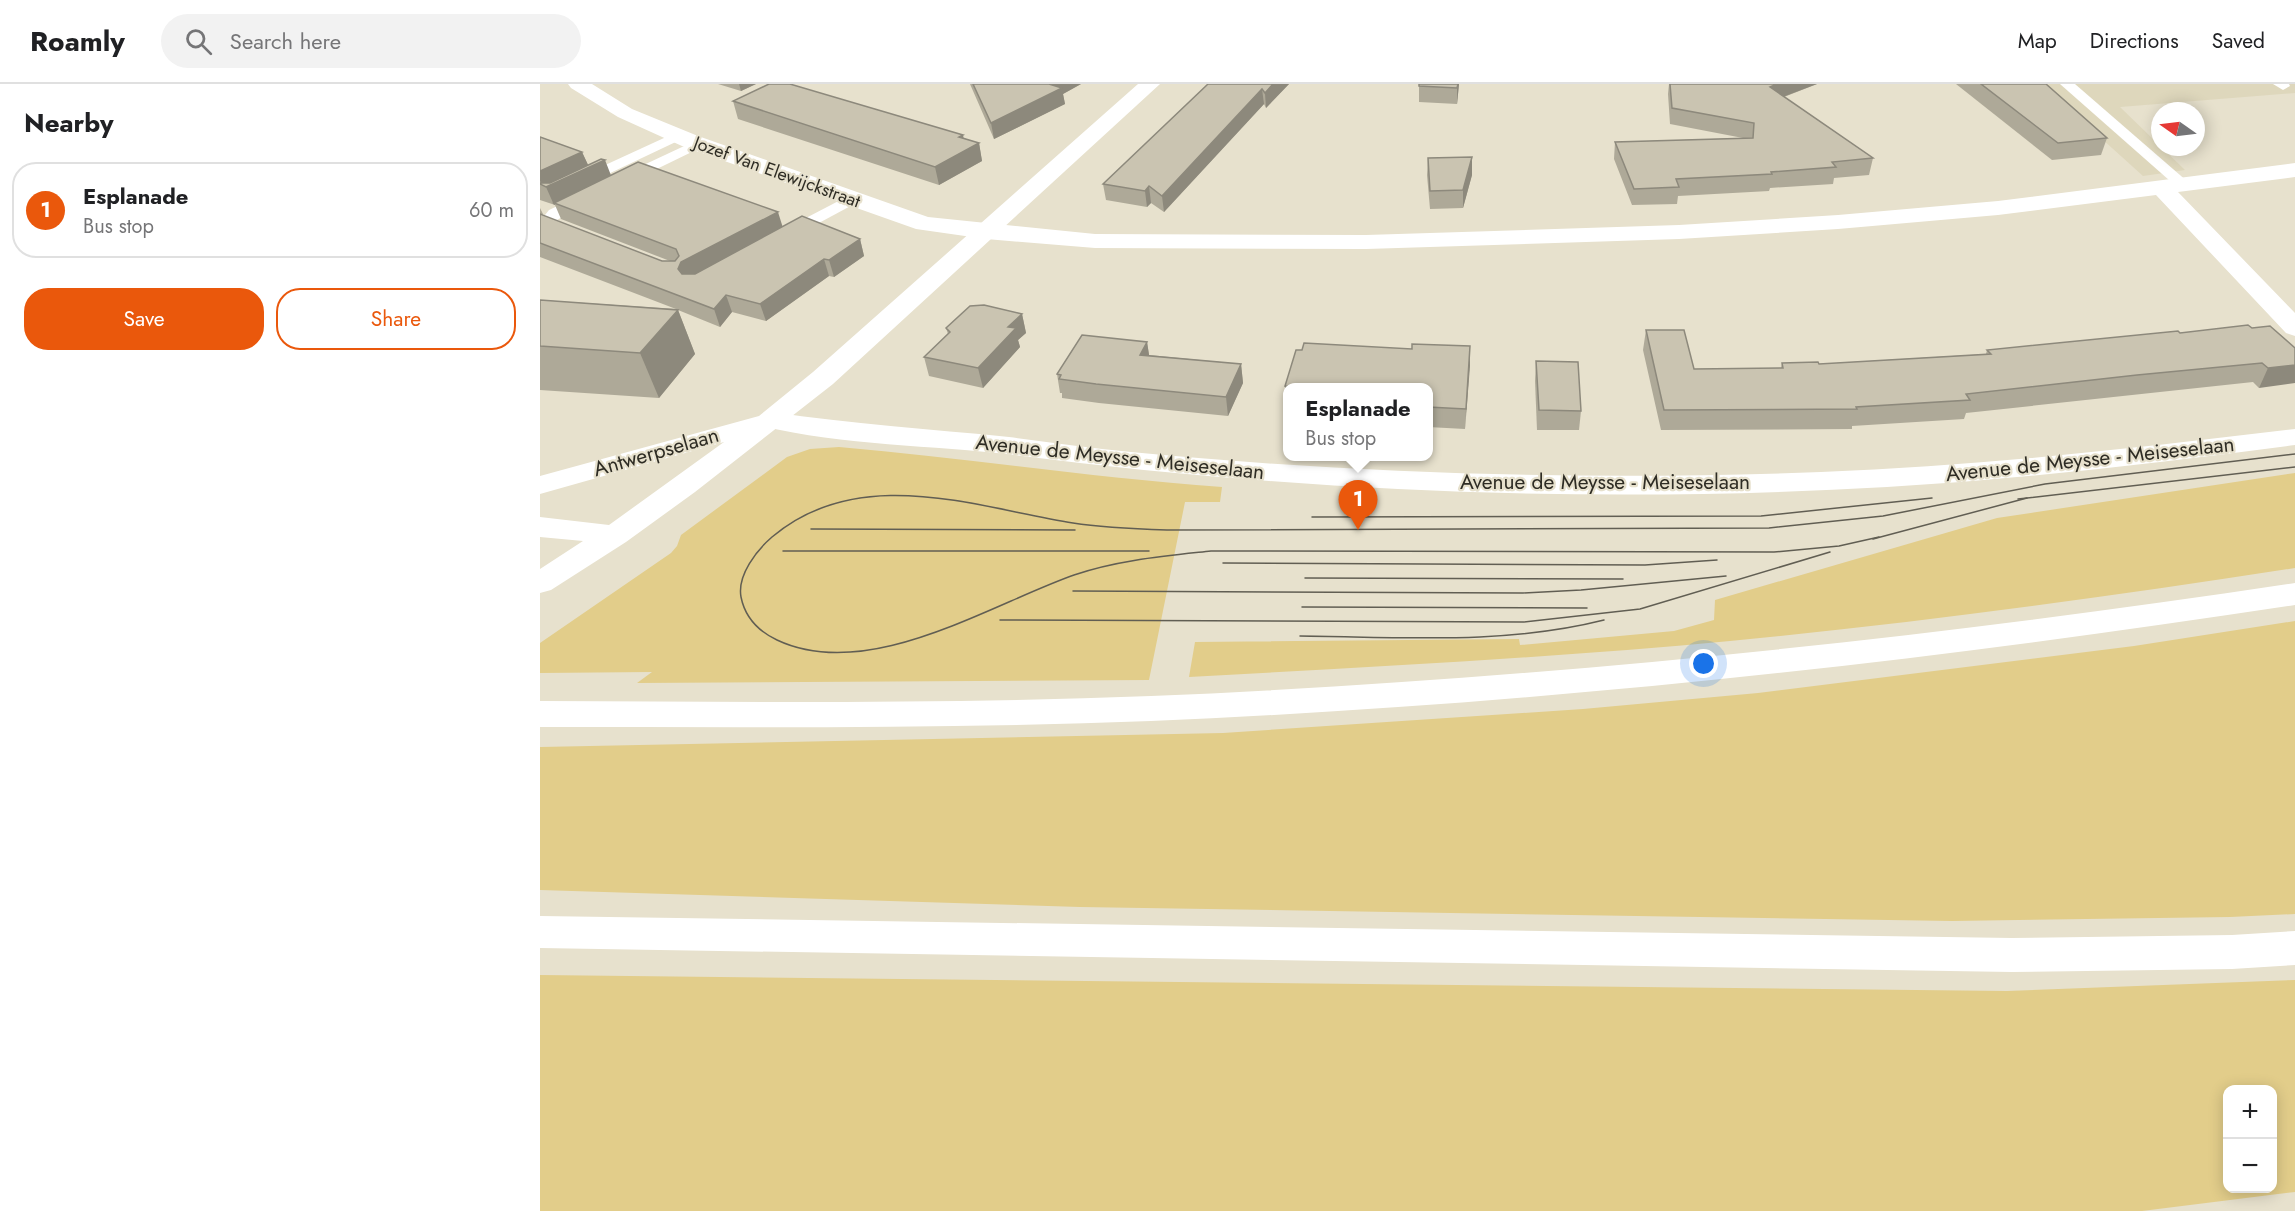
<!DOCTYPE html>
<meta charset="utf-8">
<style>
:root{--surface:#fff;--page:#f2f2f2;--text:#202124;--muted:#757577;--line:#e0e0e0;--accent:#ea580c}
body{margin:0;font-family:Jost,sans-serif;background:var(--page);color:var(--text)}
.controls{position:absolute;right:18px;bottom:18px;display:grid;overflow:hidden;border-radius:12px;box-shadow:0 3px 15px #0003}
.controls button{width:54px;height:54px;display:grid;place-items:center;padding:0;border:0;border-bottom:2px solid var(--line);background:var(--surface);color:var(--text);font:30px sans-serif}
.compass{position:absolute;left:1611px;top:18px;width:54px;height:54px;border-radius:50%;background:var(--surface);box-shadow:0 3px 15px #0003;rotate:284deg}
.you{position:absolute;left:1164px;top:580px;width:21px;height:21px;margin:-15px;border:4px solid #fff;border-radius:50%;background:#1a73e8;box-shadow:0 0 0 9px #1a73e833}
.badge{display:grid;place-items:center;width:39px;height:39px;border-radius:50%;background:var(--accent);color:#fff;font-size:20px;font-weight:700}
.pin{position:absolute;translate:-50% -50px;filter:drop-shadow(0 2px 3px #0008)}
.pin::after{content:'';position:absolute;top:32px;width:21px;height:18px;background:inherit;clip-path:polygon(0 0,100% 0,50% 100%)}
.popup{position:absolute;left:743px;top:299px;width:150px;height:78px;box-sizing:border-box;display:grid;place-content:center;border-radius:12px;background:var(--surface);filter:drop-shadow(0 2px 4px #0005);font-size:20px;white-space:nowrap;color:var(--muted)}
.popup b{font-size:22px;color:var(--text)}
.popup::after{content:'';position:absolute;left:50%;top:100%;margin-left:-12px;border:12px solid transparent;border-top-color:var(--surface)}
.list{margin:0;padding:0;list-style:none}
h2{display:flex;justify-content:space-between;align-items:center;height:78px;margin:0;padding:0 24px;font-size:26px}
h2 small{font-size:20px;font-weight:400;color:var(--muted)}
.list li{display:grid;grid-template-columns:39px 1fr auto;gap:18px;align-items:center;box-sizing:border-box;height:96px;margin:0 12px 12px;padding:0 12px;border:2px solid var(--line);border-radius:24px}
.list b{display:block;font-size:22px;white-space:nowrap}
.list p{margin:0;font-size:20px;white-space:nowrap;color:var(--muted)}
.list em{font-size:20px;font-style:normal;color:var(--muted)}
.actions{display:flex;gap:12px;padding:18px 24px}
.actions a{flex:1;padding:14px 0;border:2px solid var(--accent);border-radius:24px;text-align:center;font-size:21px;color:var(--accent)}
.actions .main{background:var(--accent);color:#fff}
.icon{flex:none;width:33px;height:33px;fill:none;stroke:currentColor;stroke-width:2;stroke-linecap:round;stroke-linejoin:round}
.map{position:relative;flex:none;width:1755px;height:1127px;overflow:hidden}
header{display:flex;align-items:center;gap:36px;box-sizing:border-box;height:84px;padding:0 30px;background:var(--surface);border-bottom:2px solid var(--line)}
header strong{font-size:28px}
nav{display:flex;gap:33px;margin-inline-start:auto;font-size:21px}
.search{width:420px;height:54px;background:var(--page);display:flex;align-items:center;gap:15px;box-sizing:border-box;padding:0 21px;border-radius:33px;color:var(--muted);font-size:22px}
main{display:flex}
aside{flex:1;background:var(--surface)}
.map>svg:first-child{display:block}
.built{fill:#ded7bc}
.green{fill:#e2cd8a;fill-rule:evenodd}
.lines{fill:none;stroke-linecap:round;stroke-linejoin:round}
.service{fill:#fff;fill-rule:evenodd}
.minor{fill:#fff;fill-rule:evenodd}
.secondary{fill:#fff;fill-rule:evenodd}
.trunk{fill:#fff;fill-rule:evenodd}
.tram{stroke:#615e53;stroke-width:1.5}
.wall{fill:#aea998}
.shaded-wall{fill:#8d897c}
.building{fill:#cac4b1;stroke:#8d897c;stroke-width:1.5}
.labels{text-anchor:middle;stroke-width:4.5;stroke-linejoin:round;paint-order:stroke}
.far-street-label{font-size:18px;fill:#2e2c24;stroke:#e7e1cd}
.street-label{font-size:21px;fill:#2e2c24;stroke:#e7e1cd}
</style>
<header>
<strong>Roamly</strong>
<div class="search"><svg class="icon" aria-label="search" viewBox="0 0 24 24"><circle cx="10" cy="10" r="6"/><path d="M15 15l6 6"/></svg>Search here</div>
<nav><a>Map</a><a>Directions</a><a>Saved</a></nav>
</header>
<main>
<aside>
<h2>Nearby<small></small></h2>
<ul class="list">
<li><span class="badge">1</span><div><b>Esplanade</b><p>Bus stop</p></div><em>60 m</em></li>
</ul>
<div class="actions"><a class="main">Save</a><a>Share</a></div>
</aside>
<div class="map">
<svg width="1755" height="1127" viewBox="0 0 1755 1127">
<rect width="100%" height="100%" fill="#e7e1cd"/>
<path class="built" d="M 1432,0 L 1755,0 L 1755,9 L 1580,23 L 1645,86 L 1603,92 L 1541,36 Z"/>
<g class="green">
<path d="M 299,363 C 427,374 554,394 682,403 L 680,418 L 645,418 L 609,596 L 97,599 L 112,588 L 0,589 L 0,559 L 131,469 L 137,462 L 141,451 L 247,373 L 270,365 Z"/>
<path d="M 1755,389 L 1755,484 C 1567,513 1379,539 1190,557 C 1010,574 829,583 649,593 L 655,558 L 979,555 L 980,561 L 1134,547 L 1174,536 L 1175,516 L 1457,434 Z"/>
<path d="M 1755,537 L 1755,830 L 1690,833 L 1412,837 L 540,823 L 0,806 L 0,663 L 683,649 L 1043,625 L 1218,609 L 1594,562 Z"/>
<path d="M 0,891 L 1467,907 L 1755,896 L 1755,1108 L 1602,1127 L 0,1127 ZM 1688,1006 L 1732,1006 L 1732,1104 L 1688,1104 Z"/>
</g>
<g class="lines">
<g class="service">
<path d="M 1520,0 L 1535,0 L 1648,98 L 1651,101 L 1648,104 L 1638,104 Z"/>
<path d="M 1733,0 L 1749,0 L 1750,2 L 1743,6 Z"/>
<path d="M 137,48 L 144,52 L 142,55 L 47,100 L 37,100 L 34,97 L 37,94 Z"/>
<path d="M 157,56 L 162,57 L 164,60 L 162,63 L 88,99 L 83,101 L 75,96 L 78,93 Z"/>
<path d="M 45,109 L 51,111 L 53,114 L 51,117 L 17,136 L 39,146 L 41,149 L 39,152 C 26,156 8,147 1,136 L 9,126 Z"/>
<path d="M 312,110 L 320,115 L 318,118 L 251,154 L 239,154 L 237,151 L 239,148 Z"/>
</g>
<g class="minor">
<path d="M 28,0 L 52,0 L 92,25 L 158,52 L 388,133 L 555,150 L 826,151 L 1139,141 L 1298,131 L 1458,117 L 1755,79 L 1755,93 L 1638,108 L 1755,229 L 1755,252 L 1746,249 L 1616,111 L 1458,131 L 1298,145 L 1139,155 L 826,165 L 555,164 L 446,155 L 376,145 L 142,62 L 78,33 L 31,4 Z"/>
<path d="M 232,328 C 311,340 390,345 469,353 C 509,358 550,364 591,368 C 820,390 1051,397 1281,388 C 1440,382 1598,364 1755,345 L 1755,361 C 1619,379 1484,395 1347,403 C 1057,420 764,408 475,371 C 392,361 304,362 222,342 L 218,336 L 222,330 Z"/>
</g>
<path class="secondary" d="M 598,0 L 620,0 L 293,300 L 155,408 L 86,458 L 11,506 L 0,509 L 0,485 L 43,457 L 0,453 L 0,433 L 69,441 L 184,358 L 0,410 L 0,392 L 219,332 L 273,288 Z"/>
<g class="trunk">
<path d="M 1755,499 L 1755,521 C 1376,579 994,621 611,637 C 407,645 203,643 0,643 L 0,617 C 203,618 407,620 611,612 C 993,596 1376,556 1755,499 Z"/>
<path d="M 0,832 L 1472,854 L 1692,851 L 1755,847 L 1755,881 L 1692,885 L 1472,888 L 0,864 Z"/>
</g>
<g class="tram">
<path d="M 1478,415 L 1755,383"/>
<path d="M 772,433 L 1221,432 L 1392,414"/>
<path d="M 271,445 L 535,446"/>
<path d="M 1339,453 L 1299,462 L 1234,468 L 671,467 C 625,472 578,476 534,491 C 449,521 328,599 237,556 C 218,547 205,533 201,513 C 197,491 217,466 232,453 C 320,379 434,423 533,439 C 564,444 595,445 627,446 L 1229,444 L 1343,432 L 1505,400 L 1755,370"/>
<path d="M 1333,455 L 1487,414"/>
<path d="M 243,467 L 609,467"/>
<path d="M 683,479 L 1105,481 L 1177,476"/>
<path d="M 765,494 L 1083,495"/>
<path d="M 533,507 L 983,509 L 1041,506 L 1186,492"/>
<path d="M 762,523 L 1047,524"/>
<path d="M 460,536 L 984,538 L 1100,525 L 1290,468"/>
<path d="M 760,552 C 862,553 965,561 1064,536"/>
</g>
</g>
<g class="wall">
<path d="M 178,0 L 216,0 L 201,7 Z"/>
<path d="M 430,0 L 541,0 L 523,10 L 525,20 L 454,55 Z"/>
<path d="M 668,0 L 749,0 L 726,24 L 724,20 L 624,128 L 611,119 L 607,123 L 566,116 L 563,100 Z"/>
<path d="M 879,0 L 919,0 L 917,20 L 879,18 Z"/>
<path d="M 1129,0 L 1277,0 L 1244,13 L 1333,74 L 1329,91 L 1294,94 L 1293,100 L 1230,104 L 1229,107 L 1138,112 L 1137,120 L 1092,121 L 1074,75 L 1075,58 L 1203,54 L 1130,40 L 1128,10 Z"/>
<path d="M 1416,0 L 1506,0 L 1567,54 L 1561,71 L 1512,76 Z"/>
<path d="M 193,17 L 423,51 L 423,54 L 439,59 L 442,77 L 399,101 L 198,35 Z"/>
<path d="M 0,53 L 42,68 L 48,81 L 70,91 L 243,143 L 320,155 L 324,172 L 294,193 L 289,192 L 226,237 L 192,228 L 180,243 L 138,226 L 155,270 L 119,314 L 0,306 L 0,216 L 136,225 L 0,173 L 0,124 L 3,130 L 2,131 L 122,177 L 130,177 L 21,135 L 15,121 L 0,116 Z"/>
<path d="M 932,73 L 932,91 L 923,124 L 890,125 L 887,91 L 888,74 Z"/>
<path d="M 482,230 L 486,249 L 478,256 L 480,263 L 443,304 L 389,292 L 384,273 L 408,250 L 406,244 Z"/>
<path d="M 1712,244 L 1755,264 L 1719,304 L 1713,298 L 1426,329 L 1424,335 L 1312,342 L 1312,345 L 1121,346 L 1103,266 L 1106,246 L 1154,285 L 1241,284 L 1242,279 L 1279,280 L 1446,270 L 1447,266 L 1640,249 Z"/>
<path d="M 607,258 L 609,271 L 701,280 L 703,299 L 688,332 L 559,319 L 522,314 L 522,309 L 520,309 L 517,290 Z"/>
<path d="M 930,262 L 925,345 L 888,343 L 888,303 L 747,303 L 747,321 L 746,321 L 745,302 L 762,266 L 872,265 Z"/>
<path d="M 996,277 L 1041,327 L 1039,346 L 997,346 L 995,297 Z"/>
</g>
<g class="shaded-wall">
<path d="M 199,0 L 216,0 L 201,7 Z"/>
<path d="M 509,0 L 541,0 L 523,10 L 525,20 L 454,55 L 451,39 Z"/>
<path d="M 733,0 L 749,0 L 726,24 L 725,9 Z"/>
<path d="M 918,0 L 919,0 L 917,20 L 917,4 Z"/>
<path d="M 1237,0 L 1277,0 L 1227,19 L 1230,3 Z"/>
<path d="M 722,5 L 724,20 L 624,128 L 622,112 Z"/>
<path d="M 423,51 L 426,66 L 439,59 L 442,77 L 399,101 L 395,83 L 419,53 Z"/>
<path d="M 42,68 L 49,83 L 65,76 L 72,94 L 14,119 L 15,121 L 14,121 L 6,103 L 2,101 L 0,97 L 0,87 Z"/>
<path d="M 932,73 L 932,91 L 923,124 L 923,106 Z"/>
<path d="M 609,102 L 611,119 L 607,123 L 605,107 Z"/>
<path d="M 238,128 L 243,144 L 144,202 L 138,185 L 141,178 Z"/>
<path d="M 320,155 L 324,172 L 294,193 L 289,176 Z"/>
<path d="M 284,175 L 289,192 L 226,237 L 220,220 Z"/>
<path d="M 186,211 L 192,228 L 180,243 L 174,225 Z"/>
<path d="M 138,226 L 155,270 L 119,314 L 100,269 Z"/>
<path d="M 482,230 L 486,249 L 478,256 L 480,263 L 443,304 L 438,284 L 468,243 Z"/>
<path d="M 607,258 L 610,277 L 600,271 Z"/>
<path d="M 930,262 L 930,282 L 925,345 L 926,325 Z"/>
<path d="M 701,280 L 703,299 L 688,332 L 686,313 Z"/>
<path d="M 1755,281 L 1755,299 L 1719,304 L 1728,284 Z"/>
</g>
<g class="building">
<path d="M 229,0 L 250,0 L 423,51 L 419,53 L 439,59 L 395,83 L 193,17 Z"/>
<path d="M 433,0 L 509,0 L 522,4 L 451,39 Z"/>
<path d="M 668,0 L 733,0 L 725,9 L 722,5 L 622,112 L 609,102 L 605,107 L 563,100 Z"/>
<path d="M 879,0 L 918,0 L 917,4 L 879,2 Z"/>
<path d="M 1130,0 L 1237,0 L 1230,3 L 1333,74 L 1292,78 L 1296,83 L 1231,88 L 1232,90 L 1136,95 L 1139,103 L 1094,105 L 1075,58 L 1213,54 L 1214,39 L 1132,24 Z"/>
<path d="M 1441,0 L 1506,0 L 1567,54 L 1518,59 Z"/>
<path d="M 0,53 L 42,68 L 0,87 Z"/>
<path d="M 932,73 L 923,106 L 890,107 L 888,74 Z"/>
<path d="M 61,75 L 65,76 L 6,103 L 0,100 L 0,99 L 10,99 Z"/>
<path d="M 98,78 L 238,128 L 141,178 L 138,185 L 142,190 L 155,190 L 262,132 L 320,155 L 289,176 L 284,175 L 220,220 L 186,211 L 174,225 L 0,159 L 0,130 L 122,177 L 135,177 L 139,172 L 136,165 L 14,119 Z"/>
<path d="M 0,216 L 138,226 L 100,269 L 0,262 Z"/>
<path d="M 444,221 L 482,230 L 468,243 L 476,244 L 438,284 L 384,273 L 410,248 L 406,244 L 430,222 Z"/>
<path d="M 1708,241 L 1712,244 L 1730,242 L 1755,264 L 1755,281 L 1728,284 L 1722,279 L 1597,291 L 1426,310 L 1430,316 L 1316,323 L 1317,325 L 1124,326 L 1106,246 L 1144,246 L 1154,285 L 1243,284 L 1242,279 L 1278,278 L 1279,280 L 1451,270 L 1447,266 L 1638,247 L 1640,249 Z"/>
<path d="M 542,251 L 607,258 L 600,271 L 701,280 L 686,313 L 556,300 L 519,295 L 521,291 L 517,290 Z"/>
<path d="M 764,259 L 872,265 L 872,260 L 930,262 L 926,325 L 888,323 L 888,303 L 760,303 L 745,302 L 756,266 L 762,266 Z"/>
<path d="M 996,277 L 1038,278 L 1041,327 L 999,326 Z"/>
</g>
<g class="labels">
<g class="far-street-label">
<text transform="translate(237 88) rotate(20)" y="6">Jozef Van Elewijckstraat</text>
</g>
<g class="street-label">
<text transform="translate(116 368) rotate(-16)" y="7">Antwerpselaan</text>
<text transform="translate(580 373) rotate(6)" y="7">Avenue de Meysse - Meiseselaan</text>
<text transform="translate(1550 375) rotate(-6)" y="7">Avenue de Meysse - Meiseselaan</text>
<text x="1065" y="405">Avenue de Meysse - Meiseselaan</text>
</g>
</g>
</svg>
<div class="controls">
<button>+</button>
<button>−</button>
</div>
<svg class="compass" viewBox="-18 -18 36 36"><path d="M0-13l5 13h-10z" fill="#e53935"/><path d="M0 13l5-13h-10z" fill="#757577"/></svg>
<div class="you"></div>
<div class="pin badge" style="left:818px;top:446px">1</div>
<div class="popup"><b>Esplanade</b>Bus stop</div>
</div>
</main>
